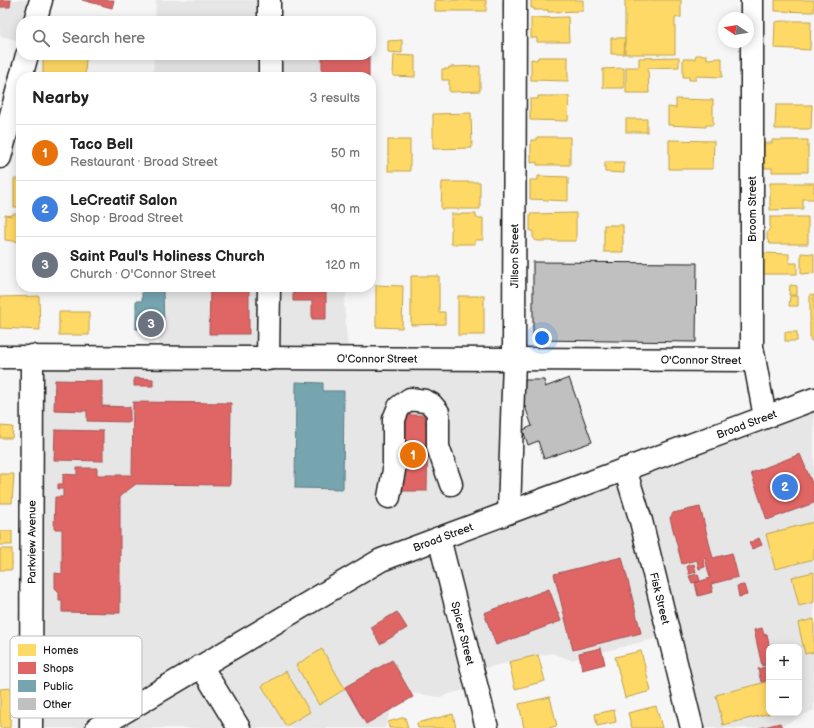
<!DOCTYPE html>
<meta charset="utf-8">
<style>
:root{--surface:#fff;--page:#f2f2f2;--text:#222;--muted:#767676;--line:#e0e0e0;--accent:#ea580c}
body{margin:0;font-family:"Balsamiq Sans",sans-serif;background:var(--page);color:var(--text)}
.controls{position:absolute;right:12px;bottom:12px;display:grid;overflow:hidden;border-radius:8px;box-shadow:0 2px 10px #0003}
.controls button{width:36px;height:36px;display:grid;place-items:center;padding:0;border:0;border-bottom:1px solid var(--line);background:var(--surface);color:var(--text);font:20px sans-serif}
.compass{position:absolute;left:718px;top:12px;width:36px;height:36px;border-radius:50%;background:var(--surface);box-shadow:0 2px 10px #0003;rotate:282deg}
.you{position:absolute;left:542px;top:338px;width:14px;height:14px;margin:-10px;border:3px solid #fff;border-radius:50%;background:#1a73e8;box-shadow:0 0 0 6px #1a73e833}
.badge{display:grid;place-items:center;width:26px;height:26px;border-radius:50%;background:var(--accent);color:#fff;font-size:13px;font-weight:700}
.pin{position:absolute;translate:-50% -50%;border:2px solid #fff;box-shadow:0 1px 4px #0006}
.list{margin:0;padding:0;list-style:none}
h2{display:flex;justify-content:space-between;align-items:center;height:52px;margin:0;padding:0 16px;font-size:17px}
h2 small{font-size:13px;font-weight:400;color:var(--muted)}
.list li{display:grid;grid-template-columns:26px 1fr auto;gap:12px;align-items:center;box-sizing:border-box;height:56px;padding:0 16px;border-top:1px solid var(--line)}
.list b{display:block;font-size:15px;white-space:nowrap}
.list p{margin:0;font-size:13px;white-space:nowrap;color:var(--muted)}
.list em{font-size:13px;font-style:normal;color:var(--muted)}
.icon{flex:none;width:22px;height:22px;fill:none;stroke:currentColor;stroke-width:2;stroke-linecap:round;stroke-linejoin:round}
.map{position:relative;flex:none;width:814px;height:728px;overflow:hidden}
.search{position:absolute;background:var(--surface);box-shadow:0 2px 10px #0003;left:16px;top:16px;width:360px;height:44px;display:flex;align-items:center;gap:10px;box-sizing:border-box;padding:0 14px;border-radius:16px;color:var(--muted);font-size:15px}
.panel{position:absolute;background:var(--surface);box-shadow:0 2px 10px #0003;left:16px;top:72px;width:360px;height:220px;border-radius:16px}
.map>svg:first-child{display:block}
.built{fill:#e6e6e6;fill-rule:evenodd}
.homes{fill:#ffd966;stroke:#bba050}
.shops{fill:#e06666;stroke:#a55050}
.public{fill:#76a5af;stroke:#5b7c83}
.building{fill:#c0c0c0;stroke:#1c1c1c}
.lines{fill:none;stroke-linecap:round;stroke-linejoin:round}
.minor-casing{stroke:#1c1c1c;stroke-width:25}
.major-casing{stroke:#1c1c1c;stroke-width:25}
.minor{stroke:#fff;stroke-width:22}
.major{stroke:#fff;stroke-width:22}
.labels{text-anchor:middle;stroke-width:4;stroke-linejoin:round;paint-order:stroke}
.street-label{font-size:11px;fill:#1c1c1c;stroke:#fff}
.key{fill:#fff;stroke:#bbb;stroke-width:1}
.key-label{font-size:11px;fill:#1c1c1c}
</style>
<div class="map">
<svg width="814" height="728" viewBox="0 0 814 728">
<rect width="100%" height="100%" fill="#f6f6f6"/>
<filter id="ink" filterUnits="userSpaceOnUse"><feTurbulence type="fractalNoise" baseFrequency=".025" numOctaves="2"/><feDisplacementMap in="SourceGraphic" scale="8" xChannelSelector="R" yChannelSelector="G"/><feConvolveMatrix kernelMatrix="1 2 1 2 8 2 1 2 1" color-interpolation-filters="sRGB"/></filter>
<g filter="url(#ink)">
<g class="built">
<path d="M 0,0 L 38,0 L 32,21 L 21,21 L 21,41 L 0,36 Z"/>
<path d="M 156,0 L 266,0 L 266,21 L 155,21 Z"/>
<path d="M 154,55 L 369,55 L 368,77 L 153,77 Z"/>
<path d="M 159,287 L 348,287 L 344,304 L 348,351 L 508,359 L 509,502 L 814,397 L 814,710 L 782,726 L 772,728 L 700,728 L 673,634 L 571,660 L 552,653 L 485,668 L 482,685 L 439,697 L 397,691 L 385,728 L 38,728 L 39,355 L 159,354 ZM 769,647 L 799,647 L 799,713 L 769,713 Z"/>
</g>
<g class="homes">
<rect x="435" y="0" width="51" height="11"/>
<path d="M 531,0 L 583,0 L 583,11 L 548,12 L 548,10 L 534,10 L 534,8 L 531,8 Z"/>
<path d="M 625,0 L 681,0 L 681,17 L 675,18 L 675,54 L 625,54 Z"/>
<path d="M 775,0 L 814,0 L 814,12 L 775,11 Z"/>
<path d="M 568,17 L 569,42 L 537,42 L 537,38 L 531,38 L 531,18 Z"/>
<path d="M 782,21 L 811,21 L 810,50 L 774,48 L 775,22 Z"/>
<path d="M 611,38 L 625,38 L 624,54 L 611,54 Z"/>
<path d="M 402,40 L 402,53 L 388,52 L 388,41 Z"/>
<path d="M 394,55 L 415,56 L 415,77 L 393,76 Z"/>
<path d="M 696,55 L 707,55 L 707,59 L 722,58 L 722,77 L 696,76 L 696,80 L 689,80 L 689,77 L 683,77 L 683,59 L 695,59 Z"/>
<path d="M 43,57 L 86,57 L 85,77 L 43,77 Z"/>
<path d="M 538,57 L 568,57 L 568,81 L 531,80 L 531,59 L 537,60 Z"/>
<path d="M 679,57 L 679,67 L 648,68 L 649,93 L 626,93 L 626,67 L 639,67 L 639,58 Z"/>
<path d="M 480,66 L 480,91 L 449,92 L 449,80 L 442,80 L 442,69 L 449,69 L 449,67 Z"/>
<path d="M 624,68 L 624,88 L 603,88 L 603,69 Z"/>
<path d="M 538,96 L 569,96 L 568,121 L 530,120 L 530,99 L 538,99 Z"/>
<path d="M 676,99 L 713,100 L 713,125 L 706,125 L 706,127 L 668,125 L 668,107 L 676,108 Z"/>
<path d="M 776,105 L 812,105 L 811,129 L 775,129 Z"/>
<path d="M 471,113 L 472,148 L 433,149 L 433,114 Z"/>
<rect x="626" y="119" width="21" height="13"/>
<path d="M 537,137 L 570,137 L 570,165 L 537,165 L 537,162 L 531,163 L 531,140 L 537,140 Z"/>
<rect x="388" y="140" width="22" height="31"/>
<path d="M 669,140 L 714,141 L 713,169 L 669,169 Z"/>
<path d="M 772,140 L 808,140 L 808,172 L 772,172 L 772,168 L 764,168 L 764,143 L 772,143 Z"/>
<path d="M 605,162 L 624,162 L 624,173 L 605,172 Z"/>
<path d="M 538,176 L 568,177 L 568,201 L 530,199 L 530,180 L 538,180 Z"/>
<rect x="14" y="179" width="7" height="28"/>
<path d="M 442,182 L 480,182 L 480,209 L 441,209 Z"/>
<path d="M 770,183 L 814,183 L 814,199 L 803,199 L 803,209 L 770,210 Z"/>
<path d="M 576,213 L 576,241 L 536,241 L 533,237 L 533,231 L 530,231 L 530,214 Z"/>
<path d="M 12,214 L 21,214 L 21,242 L 5,240 L 5,215 L 12,216 Z"/>
<path d="M 451,214 L 476,214 L 476,218 L 483,218 L 483,240 L 475,240 L 475,244 L 451,244 Z"/>
<path d="M 770,217 L 808,217 L 808,244 L 770,244 L 767,239 L 767,233 L 770,228 Z"/>
<rect x="604" y="225" width="19" height="27"/>
<path d="M 763,253 L 789,254 L 789,263 L 797,263 L 797,274 L 762,274 Z"/>
<path d="M 801,253 L 814,254 L 814,273 L 801,274 Z"/>
<path d="M 411,276 L 439,276 L 439,312 L 445,312 L 445,324 L 411,325 Z"/>
<path d="M 376,285 L 403,286 L 402,328 L 376,327 Z"/>
<path d="M 790,285 L 797,286 L 797,295 L 789,295 Z"/>
<path d="M 810,294 L 814,295 L 814,341 L 811,341 L 810,338 Z"/>
<path d="M 39,296 L 40,330 L 0,328 L 0,297 Z"/>
<rect x="458" y="296" width="26" height="39"/>
<path d="M 790,296 L 798,296 L 798,306 L 789,306 Z"/>
<rect x="59" y="312" width="30" height="23"/>
<rect x="785" y="332" width="12" height="9"/>
<path d="M 0,426 L 13,427 L 12,438 L 0,438 Z"/>
<path d="M 0,474 L 14,474 L 12,503 L 0,503 Z"/>
<path d="M 814,522 L 814,559 L 775,569 L 766,534 Z"/>
<rect x="0" y="531" width="12" height="14"/>
<rect x="0" y="549" width="12" height="21"/>
<path d="M 814,572 L 814,602 L 799,606 L 792,577 Z"/>
<path d="M 814,619 L 814,652 L 805,654 L 798,623 Z"/>
<path d="M 322,649 L 345,689 L 319,705 L 296,665 Z"/>
<path d="M 641,651 L 651,691 L 625,698 L 615,657 Z"/>
<path d="M 538,655 L 545,681 L 515,689 L 509,662 Z"/>
<path d="M 286,671 L 310,712 L 286,726 L 262,686 Z"/>
<path d="M 766,682 L 769,694 L 769,713 L 771,713 L 723,725 L 716,695 Z"/>
<path d="M 11,688 L 10,728 L 0,728 L 0,689 Z"/>
<path d="M 550,697 L 557,726 L 548,728 L 524,728 L 519,704 Z"/>
<path d="M 656,706 L 662,728 L 632,728 L 628,713 Z"/>
<path d="M 614,710 L 616,722 L 597,726 L 595,714 Z"/>
<path d="M 453,714 L 456,728 L 418,728 L 417,723 Z"/>
<path d="M 405,717 L 408,728 L 389,728 L 388,722 Z"/>
</g>
<g class="shops">
<path d="M 0,0 L 11,0 L 10,7 L 0,7 Z"/>
<path d="M 82,0 L 114,0 L 112,8 Z"/>
<rect x="322" y="55" width="47" height="22"/>
<path d="M 210,287 L 249,287 L 249,334 L 209,334 Z"/>
<path d="M 293,287 L 326,287 L 326,319 L 312,319 L 312,301 L 293,301 Z"/>
<path d="M 134,378 L 153,379 L 153,386 L 134,386 Z"/>
<path d="M 55,380 L 102,381 L 102,406 L 130,407 L 130,422 L 87,421 L 87,411 L 54,410 Z"/>
<path d="M 133,402 L 231,403 L 230,485 L 136,484 L 120,496 L 120,613 L 62,612 L 62,600 L 59,600 L 59,592 L 55,588 L 55,573 L 62,574 L 62,529 L 54,529 L 55,497 L 63,497 L 63,489 L 58,489 L 58,484 L 63,484 L 63,474 L 77,475 L 77,468 L 97,468 L 97,475 L 132,475 Z"/>
<path d="M 405,415 L 425,415 L 425,423 L 428,423 L 427,491 L 399,491 Z"/>
<path d="M 55,430 L 103,431 L 103,461 L 54,460 Z"/>
<path d="M 800,454 L 814,488 L 814,503 L 767,520 L 751,473 Z"/>
<path d="M 700,507 L 713,558 L 732,553 L 738,577 L 711,584 L 713,592 L 698,596 L 695,583 L 710,578 L 705,558 L 703,559 L 705,567 L 699,569 L 697,560 L 682,564 L 670,518 L 673,513 Z"/>
<path d="M 759,538 L 762,545 L 752,549 L 749,543 Z"/>
<path d="M 622,557 L 641,633 L 573,650 L 554,574 Z"/>
<path d="M 694,564 L 696,572 L 689,574 L 687,566 Z"/>
<path d="M 698,574 L 700,581 L 692,583 L 689,576 Z"/>
<path d="M 744,585 L 747,595 L 739,597 L 737,586 Z"/>
<path d="M 549,589 L 561,621 L 496,645 L 484,613 Z"/>
<path d="M 397,612 L 407,628 L 380,644 L 371,627 Z"/>
<path d="M 762,628 L 764,635 L 767,634 L 769,645 L 773,644 L 774,647 L 769,647 L 769,664 L 762,666 L 754,630 Z"/>
<path d="M 601,648 L 605,664 L 582,670 L 579,653 Z"/>
<path d="M 392,660 L 413,697 L 366,724 L 345,687 Z"/>
<path d="M 769,666 L 769,680 L 761,682 L 758,669 Z"/>
<path d="M 780,723 L 782,728 L 760,728 Z"/>
</g>
<g class="public">
<path d="M 142,290 L 163,290 L 164,329 L 136,329 L 136,301 L 142,301 Z"/>
<path d="M 296,382 L 323,383 L 323,391 L 344,391 L 343,489 L 295,488 Z"/>
</g>
<g class="building">
<path d="M 533,262 L 697,263 L 696,342 L 533,340 Z"/>
<path d="M 569,378 L 592,442 L 544,459 L 538,441 L 528,445 L 523,430 L 532,426 L 521,395 L 524,394 L 525,380 L 544,380 L 545,387 Z"/>
</g>
<g class="lines">
<g class="minor-casing">
<g id="minor">
<path d="M 269,0 L 269,21"/>
<path d="M 752,0 L 752,347 L 765,417"/>
<path d="M 35,21 L 41,0"/>
<path d="M 270,55 L 270,77"/>
<path d="M 21,77 L 27,55"/>
<path d="M 0,157 L 21,77"/>
<path id="s1" d="M 0,357 L 754,360"/>
<path d="M 268,359 L 269,287"/>
<path id="s2" d="M 625,469 L 641,521 L 692,728"/>
<path d="M 389,497 L 394,470 L 394,419 L 399,407 L 410,399 L 425,401 L 431,404 L 438,412 L 438,447 L 451,484"/>
<path id="s3" d="M 509,512 L 514,359 L 515,0"/>
<path id="s4" d="M 439,538 L 487,728"/>
<path d="M 201,666 L 239,728"/>
<path id="s5" d="M 31,728 L 32,356"/>
</g>
</g>
<g class="major-casing">
<g id="major">
<path id="s6" d="M 97,728 L 381,560 L 814,399"/>
</g>
</g>
<use href="#minor" class="minor"/>
<use href="#major" class="major"/>
</g>
</g>
<g class="labels">
<g class="street-label">
<text transform="translate(752 209) rotate(-90)" y="4">Broom Street</text>
<text dy="4" stroke="none"><textPath href="#s3" startOffset="256">Jillson Street</textPath></text>
<text dy="4" stroke="none"><textPath href="#s1" startOffset="377">O'Connor Street</textPath></text>
<text dy="4" stroke="none"><textPath href="#s1" startOffset="701">O'Connor Street</textPath></text>
<text dy="4" stroke="none"><textPath href="#s6" startOffset="720">Broad Street</textPath></text>
<text dy="4" stroke="none"><textPath href="#s6" startOffset="396">Broad Street</textPath></text>
<text dy="4" stroke="none"><textPath href="#s5" startOffset="186">Parkview Avenue</textPath></text>
<text dy="4" stroke="none"><textPath href="#s2" startOffset="134">Fisk Street</textPath></text>
<text dy="4" stroke="none"><textPath href="#s4" startOffset="98">Spicer Street</textPath></text>
</g>
</g>
<rect x="10" y="636" width="132" height="82" rx="6" class="key"/>
<rect x="18" y="644" width="18" height="12" fill="#ffd966"/>
<rect x="18" y="662" width="18" height="12" fill="#e06666"/>
<rect x="18" y="680" width="18" height="12" fill="#76a5af"/>
<rect x="18" y="698" width="18" height="12" fill="#c0c0c0"/>
<g class="key-label">
<text x="43" y="654">Homes</text>
<text x="43" y="672">Shops</text>
<text x="43" y="690">Public</text>
<text x="43" y="708">Other</text>
</g>
</svg>
<div class="controls">
<button>+</button>
<button>−</button>
</div>
<svg class="compass" viewBox="-18 -18 36 36"><path d="M0-13l5 13h-10z" fill="#e53935"/><path d="M0 13l5-13h-10z" fill="#767676"/></svg>
<div class="you"></div>
<div class="pin badge" style="left:413px;top:455px;background:#e8710a">1</div>
<div class="pin badge" style="left:785px;top:487px;background:#3f7fe0">2</div>
<div class="pin badge" style="left:151px;top:324px;background:#6b7280">3</div>
<div class="search"><svg class="icon" aria-label="search" viewBox="0 0 24 24"><circle cx="10" cy="10" r="6"/><path d="M15 15l6 6"/></svg>Search here</div>
<section class="panel">
<h2>Nearby<small>3 results</small></h2>
<ul class="list">
<li><span class="badge" style="background:#e8710a">1</span><div><b>Taco Bell</b><p>Restaurant · Broad Street</p></div><em>50 m</em></li>
<li><span class="badge" style="background:#3f7fe0">2</span><div><b>LeCreatif Salon</b><p>Shop · Broad Street</p></div><em>90 m</em></li>
<li><span class="badge" style="background:#6b7280">3</span><div><b>Saint Paul's Holiness Church</b><p>Church · O'Connor Street</p></div><em>120 m</em></li>
</ul>
</section>
</div>
